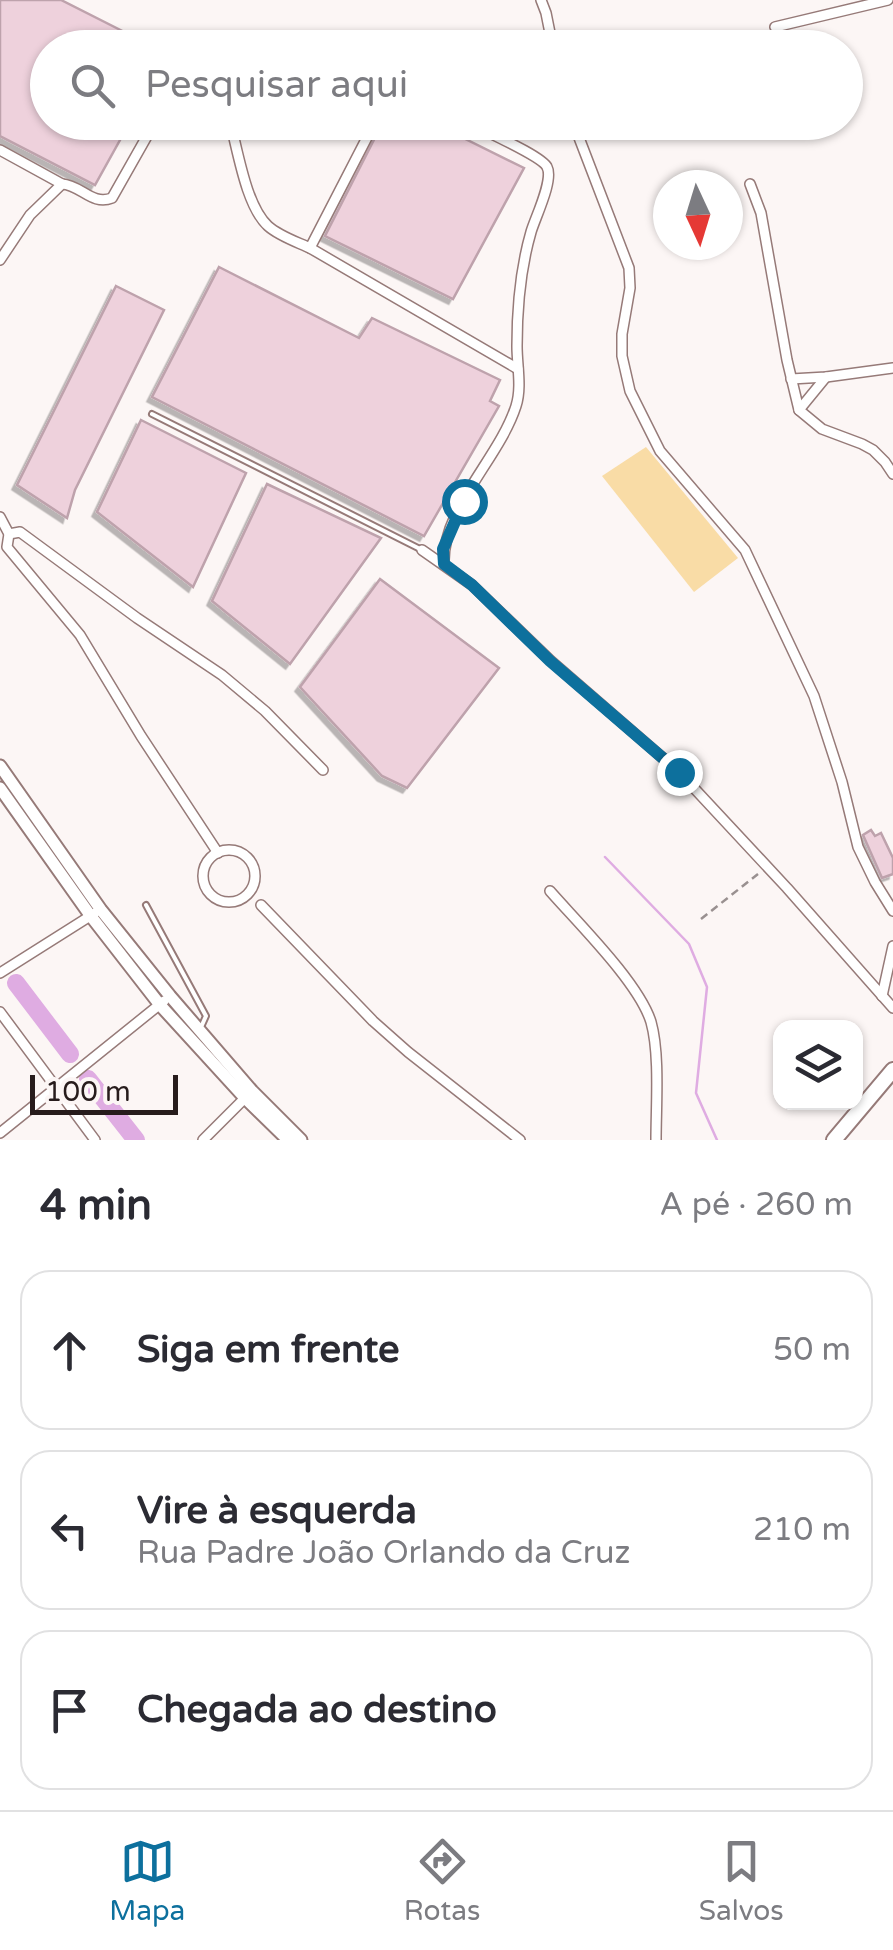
<!DOCTYPE html>
<html lang="pt">
<meta charset="utf-8">
<style>
:root{--surface:#fff;--page:#f2f2f3;--text:#2b2b33;--muted:#7c7c81;--line:#e1e1e2;--accent:#0d709d}
body{margin:0;font-family:"Varela Round",sans-serif;background:var(--page);color:var(--text)}
.controls{position:absolute;right:30px;bottom:30px;display:grid;overflow:hidden;border-radius:20px;box-shadow:0 2px 8px #0004}
.controls button{width:90px;height:90px;display:grid;place-items:center;padding:0;border:0;border-bottom:2px solid var(--line);background:var(--surface);color:var(--text);font:50px sans-serif}
.compass{position:absolute;left:653px;top:170px;width:90px;height:90px;border-radius:50%;background:var(--surface);box-shadow:0 2px 8px #0004;rotate:176deg}
.scale{position:absolute;left:30px;bottom:25px;width:148px;box-sizing:border-box;padding-left:10px;border:5px solid #271c1c;border-top:0;font-size:28px;line-height:35px;white-space:nowrap;color:#271c1c;-webkit-text-stroke:8px #fcf6f5;paint-order:stroke}
.stop{position:absolute;width:30px;height:30px;margin:-22px;border:8px solid #0d709d;border-radius:50%;background:#fff}
.stop.end{background:#0d709d;border-color:#fff;box-shadow:0 2px 10px #0008}
.list{margin:0;padding:0;list-style:none}
h2{display:flex;justify-content:space-between;align-items:center;height:130px;margin:0;padding:0 40px;font-size:42px}
h2 small{font-size:32px;font-weight:400;color:var(--muted)}
.list li{display:grid;grid-template-columns:65px 1fr auto;gap:30px;align-items:center;box-sizing:border-box;height:160px;margin:0 20px 20px;padding:0 20px;border:2px solid var(--line);border-radius:30px}
.list b{display:block;font-size:38px;white-space:nowrap}
.list p{margin:0;font-size:32px;white-space:nowrap;color:var(--muted)}
.list em{font-size:32px;font-style:normal;color:var(--muted)}
.icon{flex:none;width:55px;height:55px;fill:none;stroke:currentColor;stroke-width:2;stroke-linecap:round;stroke-linejoin:round}
.map{position:relative;flex:none;width:893px;height:1140px;overflow:hidden}
.search{position:absolute;background:var(--surface);box-shadow:0 2px 8px #0004;left:30px;right:30px;top:30px;height:110px;display:flex;align-items:center;gap:25px;box-sizing:border-box;padding:0 35px;border-radius:55px;color:var(--muted);font-size:38px}
.sheet{height:670px;background:var(--surface)}
nav{display:flex;justify-content:space-around;align-items:center;box-sizing:border-box;height:140px;border-top:2px solid var(--line);background:var(--surface);font-size:28px;color:var(--muted)}
nav a{display:grid;justify-items:center;gap:5px}
nav .on{color:var(--accent)}
.map>svg:first-child{display:block}
.green{fill:#f9dca6}
.lines{fill:none;stroke-linecap:round;stroke-linejoin:round}
.stream{stroke:#dface2;stroke-width:2.5}
.river{stroke:#dface2;stroke-width:18}
.building{fill:#eed1dc;stroke:#bea2ac;stroke-width:2.5;filter:url(#shadow)}
.service-casing{stroke:#967a78;stroke-width:8}
.minor-casing{stroke:#967a78;stroke-width:12}
.tertiary-casing{stroke:#967a78;stroke-width:15}
.primary-casing{stroke:#967a78;stroke-width:18}
.path{stroke:#999090;stroke-width:2.5;stroke-dasharray:8 5;stroke-linecap:butt}
.service{stroke:#fff;stroke-width:4}
.minor{stroke:#fff;stroke-width:9}
.tertiary{stroke:#fff;stroke-width:11}
.primary{stroke:#fff;stroke-width:14}
.route{stroke:#0d709d;stroke-width:12}
</style>
<div class="map">
<svg width="893" height="1140" viewBox="0 0 893 1140">
<defs>
<filter id="shadow"><feDropShadow dx="-4.5" dy="4.5" stdDeviation="0" flood-color="#0004"/></filter>
</defs>
<rect width="100%" height="100%" fill="#fcf6f5"/>
<path class="green" d="M 646,447 L 738,558 L 694,592 L 602,476 Z"/>
<g class="lines">
<path class="stream" d="M 605,857 L 689,944 L 707,987 L 696,1093 L 717,1140"/>
<g class="river">
<path d="M 16,983 L 70,1054"/>
<path d="M 88,1079 L 136,1140"/>
</g>
</g>
<g class="building">
<path d="M 0,0 L 61,0 L 156,48 L 48,48 L 48,122 L 130,122 L 95,185 L 0,136 Z"/>
<path d="M 383,122 L 431,122 L 524,168 L 453,299 L 325,236 Z"/>
<path d="M 219,267 L 359,338 L 372,318 L 500,380 L 490,401 L 499,406 L 424,536 L 152,397 Z"/>
<path d="M 116,286 L 164,310 L 75,490 L 67,518 L 17,485 Z"/>
<path d="M 141,420 L 246,473 L 193,587 L 97,512 Z"/>
<path d="M 267,484 L 381,538 L 290,664 L 212,601 Z"/>
<path d="M 380,579 L 499,668 L 407,788 L 382,776 L 300,687 Z"/>
<path d="M 871,830 L 875,836 L 881,833 L 893,858 L 893,874 L 882,878 L 863,835 Z"/>
</g>
<g class="lines">
<g class="service-casing">
<g id="service">
<path d="M 152,414 L 422,550"/>
<path d="M 146,905 L 206,1016 L 202,1025"/>
</g>
</g>
<g class="minor-casing">
<g id="minor">
<path d="M 541,0 L 546,13 L 553,48"/>
<path d="M 775,27 L 888,0"/>
<path d="M 230,122 C 238,151 246,206 268,226 C 279,236 297,242 310,248 L 375,122"/>
<path d="M 573,122 L 629,268 L 630,288 L 622,334 L 622,356 L 630,391 L 660,451 L 745,550 L 814,696 L 842,782 L 858,847 L 875,882 L 893,911"/>
<path d="M 0,150 L 62,184"/>
<path d="M 750,184 L 761,213 L 787,360 L 799,410 L 822,429 L 862,444 L 873,450 L 885,462 L 893,474"/>
<path d="M 310,248 L 518,369"/>
<path d="M 0,260 L 30,215 L 62,184 C 81,185 92,206 112,198 L 155,122"/>
<path d="M 791,379 L 826,377 L 893,368"/>
<path d="M 799,410 L 826,377"/>
<path d="M 0,517 L 9,534 L 7,547 L 80,635 L 141,736 L 218,853"/>
<path d="M 9,534 L 20,532 L 137,618 L 222,675 L 265,711 L 323,770"/>
<path d="M 422,550 L 472,585 L 551,661 L 679,772 L 787,888 L 893,1008"/>
<path d="M 444,564 C 442,508 499,459 516,406 C 522,387 517,366 517,346 C 517,307 520,270 531,232 C 535,218 554,180 547,167 C 542,156 482,130 468,122"/>
<circle cx="229" cy="876" r="26"/>
<path d="M 550,891 C 578,923 639,983 651,1022 C 660,1054 656,1106 656,1140"/>
<path d="M 261,905 L 373,1021 L 408,1052 L 520,1140"/>
<path d="M 0,973 L 95,913"/>
<path d="M 882,996 L 893,946"/>
<path d="M 0,1012 L 95,1140"/>
<path d="M 0,1133 L 164,1001"/>
<path d="M 203,1140 L 247,1096"/>
</g>
</g>
<g class="tertiary-casing">
<g id="tertiary">
<path d="M 0,766 L 101,910 L 170,996 L 252,1091 L 301,1140"/>
<path d="M 0,788 L 90,915 L 160,1005 L 245,1098 L 288,1140"/>
</g>
</g>
<g class="primary-casing">
<path id="primary" d="M 834,1140 L 893,1070"/>
</g>
<path class="path" d="M 701,919 L 758,874"/>
<use href="#service" class="service"/>
<use href="#minor" class="minor"/>
<use href="#tertiary" class="tertiary"/>
<use href="#primary" class="primary"/>
</g>
<g class="lines">
<path class="route" d="M 464,501 L 443,549 L 444,564 L 472,585 L 550,661 L 679,772"/>
</g>
</svg>
<div class="controls">
<button><svg class="icon" aria-label="layers" viewBox="0 0 24 24"><path d="M12 4l9 5-9 5-9-5zM3 14l9 5 9-5"/></svg></button>
</div>
<svg class="compass" viewBox="-18 -18 36 36"><path d="M0-13l5 13h-10z" fill="#e53935"/><path d="M0 13l5-13h-10z" fill="#7c7c81"/></svg>
<div class="scale">100 m</div>
<div class="stop" style="left:464px;top:501px"></div>
<div class="stop end" style="left:679px;top:772px"></div>
<div class="search"><svg class="icon" aria-label="search" viewBox="0 0 24 24"><circle cx="10" cy="10" r="6"/><path d="M15 15l6 6"/></svg>Pesquisar aqui</div>
</div>
<section class="sheet">
<h2>4 min<small>A pé · 260 m</small></h2>
<ul class="list">
<li><svg class="icon" aria-label="ahead" viewBox="0 0 24 24"><path d="M12 20V5M6 11l6-6 6 6"/></svg><div><b>Siga em frente</b></div><em>50 m</em></li>
<li><svg class="icon" aria-label="left" viewBox="0 0 24 24"><path d="M17 20v-9H6M10 6l-5 5 5 5"/></svg><div><b>Vire à esquerda</b><p>Rua Padre João Orlando da Cruz</p></div><em>210 m</em></li>
<li><svg class="icon" aria-label="arrive" viewBox="0 0 24 24"><path d="M6 21V4h12l-3 4 3 4H6"/></svg><div><b>Chegada ao destino</b></div></li>
</ul>
</section>
<nav>
<a class="on"><svg class="icon" aria-label="map" viewBox="0 0 24 24"><path d="M3 6l6-2 6 2 6-2v14l-6 2-6-2-6 2zM9 4v14M15 6v14"/></svg>Mapa</a>
<a><svg class="icon" aria-label="directions" viewBox="0 0 24 24"><path d="M12 3l9 9-9 9-9-9zM9 14v-3h6M13 9l2 2-2 2"/></svg>Rotas</a>
<a><svg class="icon" aria-label="saved" viewBox="0 0 24 24"><path d="M7 4h10v16l-5-4-5 4z"/></svg>Salvos</a>
</nav>
